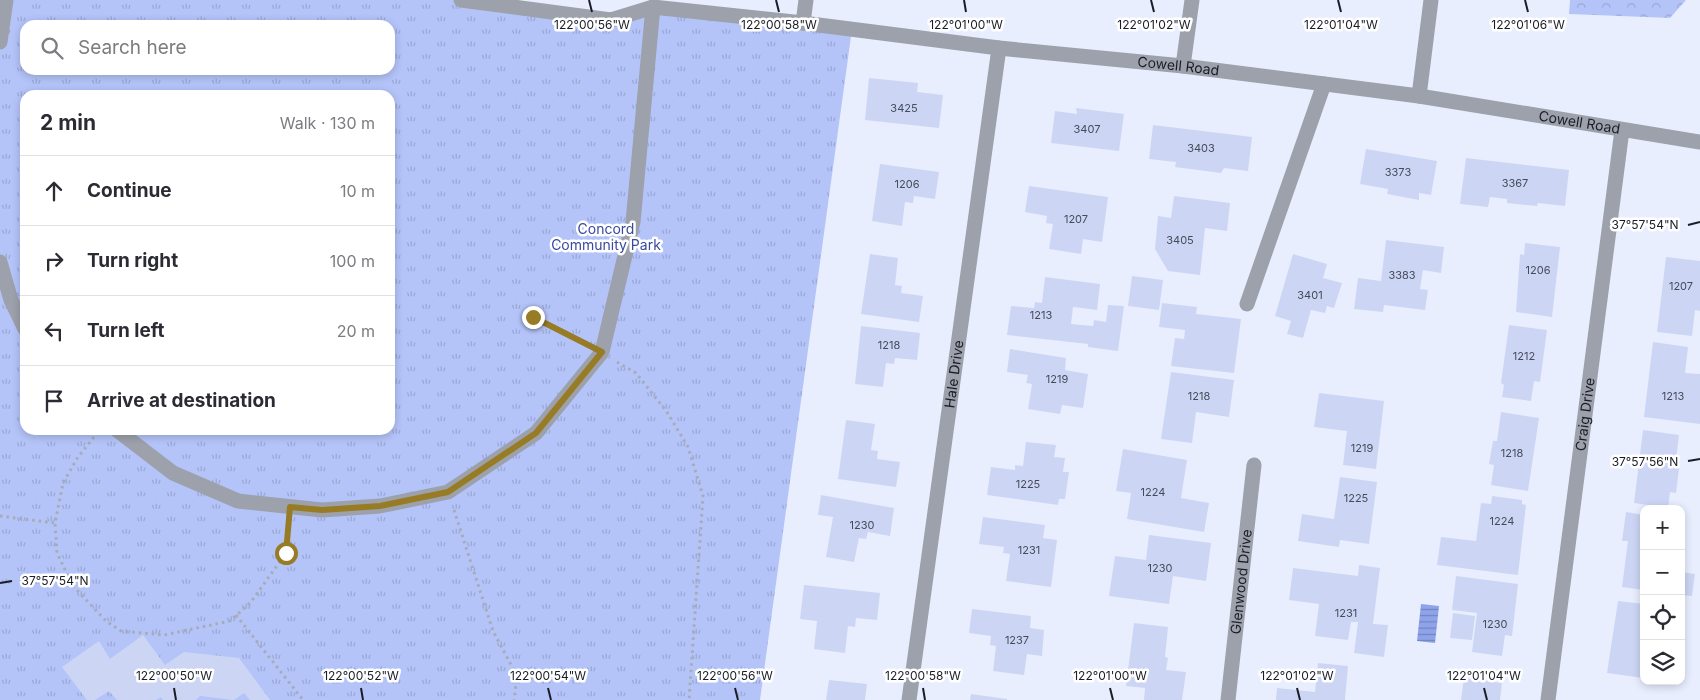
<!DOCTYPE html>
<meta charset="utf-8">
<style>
:root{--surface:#fff;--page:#f2f2f3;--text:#2b2b33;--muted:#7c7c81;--line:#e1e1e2}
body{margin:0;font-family:Inter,sans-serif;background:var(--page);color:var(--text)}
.controls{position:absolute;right:15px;bottom:15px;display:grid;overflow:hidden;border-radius:10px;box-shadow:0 2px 8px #0003}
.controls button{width:45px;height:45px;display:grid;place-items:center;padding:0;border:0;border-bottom:1px solid var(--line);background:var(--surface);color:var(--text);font:25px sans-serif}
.stop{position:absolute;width:15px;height:15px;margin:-11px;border:4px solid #977c25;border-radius:50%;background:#fff}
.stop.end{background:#977c25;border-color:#fff;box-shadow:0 1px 5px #0008}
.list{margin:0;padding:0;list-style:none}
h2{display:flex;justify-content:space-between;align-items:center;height:65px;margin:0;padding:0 20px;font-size:21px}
h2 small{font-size:16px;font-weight:400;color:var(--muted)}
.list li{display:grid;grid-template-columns:32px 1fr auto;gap:15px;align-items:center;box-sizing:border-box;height:70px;padding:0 20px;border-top:1px solid var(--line)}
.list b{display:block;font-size:19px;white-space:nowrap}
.list em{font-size:16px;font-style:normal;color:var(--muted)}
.icon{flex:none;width:28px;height:28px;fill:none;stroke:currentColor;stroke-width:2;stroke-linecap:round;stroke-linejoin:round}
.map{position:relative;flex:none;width:1700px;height:700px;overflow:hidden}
.search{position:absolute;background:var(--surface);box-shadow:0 2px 8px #0003;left:20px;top:20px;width:375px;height:55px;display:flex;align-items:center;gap:12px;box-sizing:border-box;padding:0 18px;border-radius:15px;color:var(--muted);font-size:19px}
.panel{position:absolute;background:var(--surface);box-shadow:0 2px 8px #0003;left:20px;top:90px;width:375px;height:345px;border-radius:15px}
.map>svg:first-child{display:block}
.forest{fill:url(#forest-crowns)}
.park{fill:url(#park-tufts);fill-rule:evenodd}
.water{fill:url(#water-rules)}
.building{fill:#ccd6f4}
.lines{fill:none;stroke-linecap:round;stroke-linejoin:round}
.path{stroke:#a6abb8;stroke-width:3;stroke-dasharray:2.5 4;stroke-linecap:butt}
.minor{stroke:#9da1ac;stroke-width:15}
.route{stroke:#977c25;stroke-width:6}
.ticks{fill:none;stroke:#1a1d26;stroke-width:2}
.labels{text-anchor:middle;stroke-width:5;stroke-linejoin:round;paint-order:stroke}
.number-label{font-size:11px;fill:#464b5a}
.street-label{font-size:14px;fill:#1a1d26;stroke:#fff}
.park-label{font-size:14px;fill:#394a9e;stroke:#fff}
.ticks-label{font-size:12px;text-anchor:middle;fill:#1a1d26;stroke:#fff;stroke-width:5;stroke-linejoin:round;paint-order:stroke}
</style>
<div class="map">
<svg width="1700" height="700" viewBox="0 0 1700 700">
<defs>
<pattern id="forest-crowns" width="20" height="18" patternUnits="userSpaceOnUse" patternTransform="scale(1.25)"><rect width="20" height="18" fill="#b4c4f9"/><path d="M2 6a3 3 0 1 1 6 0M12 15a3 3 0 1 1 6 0" fill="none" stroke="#9aa8d5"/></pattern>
<pattern id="park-tufts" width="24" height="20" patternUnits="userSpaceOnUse" patternTransform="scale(1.25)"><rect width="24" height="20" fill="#b4c4f9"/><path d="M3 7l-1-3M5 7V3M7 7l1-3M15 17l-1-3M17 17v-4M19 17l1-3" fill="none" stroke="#9aa8d5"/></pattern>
<pattern id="water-rules" width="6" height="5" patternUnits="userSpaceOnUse" patternTransform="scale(1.25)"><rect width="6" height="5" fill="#8ea3ea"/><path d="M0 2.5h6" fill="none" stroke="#7384bd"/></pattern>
</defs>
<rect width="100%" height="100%" fill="#e9eefe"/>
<path class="forest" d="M 1570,0 L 1686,0 L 1670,18 L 1569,14 Z"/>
<path class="park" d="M 0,0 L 461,0 L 610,20 L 653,7 L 852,29 L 760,700 L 0,700 ZM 25,25 L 390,25 L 390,70 L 25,70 ZM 25,95 L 390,95 L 390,430 L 25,430 Z"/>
<path class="water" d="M 1421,604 L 1439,606 L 1435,643 L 1417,641 Z"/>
<g class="building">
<path d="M 869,78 L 918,83 L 917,92 L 943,95 L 939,128 L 865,120 Z"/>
<path d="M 1076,108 L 1124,114 L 1119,151 L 1051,143 L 1055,111 L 1077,114 Z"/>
<path d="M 1153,125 L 1252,137 L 1248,171 L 1224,168 L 1221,173 L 1175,167 L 1176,162 L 1149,159 Z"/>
<path d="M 1366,149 L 1437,161 L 1431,195 L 1419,193 L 1419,200 L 1387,194 L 1388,189 L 1360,184 Z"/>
<path d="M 1466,158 L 1569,170 L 1565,206 L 1538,203 L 1537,206 L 1507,203 L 1507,199 L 1490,197 L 1488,207 L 1460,204 Z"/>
<path d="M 880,164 L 939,172 L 935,199 L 914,196 L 913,203 L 905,202 L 902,226 L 872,221 Z"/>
<path d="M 1029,186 L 1108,197 L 1102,242 L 1083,239 L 1081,254 L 1049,249 L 1053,224 L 1046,223 L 1047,216 L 1025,212 Z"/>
<path d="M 1174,196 L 1230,203 L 1227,231 L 1205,228 L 1200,275 L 1168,271 L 1155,249 L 1158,216 L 1171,218 Z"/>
<path d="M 1386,240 L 1444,247 L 1441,273 L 1423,270 L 1420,289 L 1428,290 L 1425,310 L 1384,305 L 1383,312 L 1354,309 L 1358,278 L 1381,281 Z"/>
<path d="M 1525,243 L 1560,247 L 1552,317 L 1516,312 L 1520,254 L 1524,255 Z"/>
<path d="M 870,254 L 898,258 L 895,285 L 902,286 L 901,293 L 923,296 L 919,322 L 861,314 Z"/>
<path d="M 1293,254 L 1327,264 L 1323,278 L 1342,283 L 1334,308 L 1327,306 L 1325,313 L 1311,310 L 1303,338 L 1287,334 L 1291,321 L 1275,316 Z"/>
<path d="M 1666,257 L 1700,261 L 1700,311 L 1695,310 L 1692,336 L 1657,332 Z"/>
<path d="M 1132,276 L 1163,280 L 1159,310 L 1128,306 Z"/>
<path d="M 1045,277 L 1100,284 L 1097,310 L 1073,307 L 1071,324 L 1093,326 L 1094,320 L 1106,322 L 1108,305 L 1124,306 L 1118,351 L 1088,347 L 1088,344 L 1007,335 L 1011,306 L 1034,308 L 1035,302 L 1042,303 Z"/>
<path d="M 1162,303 L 1197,307 L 1196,314 L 1241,319 L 1234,373 L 1171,366 L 1175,338 L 1184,339 L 1185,330 L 1159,327 Z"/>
<path d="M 1509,325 L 1547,330 L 1540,382 L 1534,381 L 1531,401 L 1502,397 L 1504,385 L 1501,383 Z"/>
<path d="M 861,326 L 920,333 L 917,360 L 895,358 L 894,364 L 886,363 L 883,387 L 855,384 Z"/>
<path d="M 1653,342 L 1688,347 L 1685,373 L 1700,374 L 1700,424 L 1644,417 Z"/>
<path d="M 1010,349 L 1066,358 L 1065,370 L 1088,374 L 1083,408 L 1062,405 L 1060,414 L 1028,409 L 1032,384 L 1026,383 L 1028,375 L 1007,372 Z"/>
<path d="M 1171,372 L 1234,380 L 1229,417 L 1196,412 L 1192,443 L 1161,439 Z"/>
<path d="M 1319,393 L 1384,401 L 1376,469 L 1343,465 L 1347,431 L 1314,427 Z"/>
<path d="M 1501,412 L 1539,418 L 1528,491 L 1491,485 L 1494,465 L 1489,464 L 1493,441 L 1497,441 Z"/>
<path d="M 846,420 L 875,424 L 871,450 L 878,451 L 877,459 L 900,462 L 896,487 L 838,479 Z"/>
<path d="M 1643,430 L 1679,435 L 1676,459 L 1680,461 L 1676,493 L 1670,492 L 1668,508 L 1634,503 Z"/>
<path d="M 1026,442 L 1056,445 L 1054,457 L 1065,458 L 1063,472 L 1069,472 L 1065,499 L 1059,499 L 1058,505 L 987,495 L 991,467 L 1015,470 L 1015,465 L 1023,466 Z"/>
<path d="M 1123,449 L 1187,460 L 1181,498 L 1209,503 L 1204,532 L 1127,519 L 1131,493 L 1116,491 Z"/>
<path d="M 1340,477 L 1377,482 L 1369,544 L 1340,540 L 1339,547 L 1298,541 L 1302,514 L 1334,519 Z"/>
<path d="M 821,495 L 894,508 L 890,536 L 868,532 L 866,539 L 859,538 L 854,562 L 826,557 L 833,517 L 818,515 Z"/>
<path d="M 1492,496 L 1522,500 L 1522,504 L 1526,505 L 1518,575 L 1437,565 L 1441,537 L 1476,541 L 1481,503 L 1491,504 Z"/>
<path d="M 1626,512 L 1644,515 L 1644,590 L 1622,587 L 1628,541 L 1622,541 Z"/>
<path d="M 983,517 L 1045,525 L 1043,538 L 1057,540 L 1051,587 L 1006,581 L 1010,554 L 1003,553 L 1004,547 L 979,544 Z"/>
<path d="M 1149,535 L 1211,543 L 1206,581 L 1173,576 L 1169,604 L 1109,596 L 1115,556 L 1146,560 Z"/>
<path d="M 1359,565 L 1380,568 L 1373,624 L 1388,625 L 1384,657 L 1354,653 L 1358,622 L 1351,622 L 1348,640 L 1315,636 L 1319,604 L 1289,600 L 1293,568 L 1358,576 Z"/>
<path d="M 1681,572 L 1695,574 L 1692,596 L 1681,595 Z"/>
<path d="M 1456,576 L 1518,584 L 1512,636 L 1505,635 L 1502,656 L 1472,652 L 1477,613 L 1452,610 Z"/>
<path d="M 804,585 L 880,593 L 877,620 L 856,618 L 855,627 L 848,626 L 845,653 L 814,649 L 817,621 L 800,619 Z"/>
<path d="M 1618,601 L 1644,604 L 1643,678 L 1607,673 Z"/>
<path d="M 972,609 L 1031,616 L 1030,628 L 1044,630 L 1042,656 L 1027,654 L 1024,675 L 993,671 L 996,646 L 990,645 L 991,636 L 969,633 Z"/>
<path d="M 1453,613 L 1475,616 L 1472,640 L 1450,638 Z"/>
<path d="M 1134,623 L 1168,627 L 1165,657 L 1168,658 L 1166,670 L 1186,672 L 1182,700 L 1144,700 L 1145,688 L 1126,686 Z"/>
<path d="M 143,635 L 165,665 L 184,652 L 239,658 L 270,700 L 250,700 L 244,693 L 234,700 L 200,696 L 196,700 L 163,700 L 161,697 L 156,700 L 117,700 L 109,691 L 95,700 L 87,700 L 62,667 L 99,641 L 110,659 Z"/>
<path d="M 1318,663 L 1348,666 L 1345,700 L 1276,700 L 1277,688 L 1315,692 Z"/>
<path d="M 1464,678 L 1502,683 L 1500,700 L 1461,700 Z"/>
<path d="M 829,680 L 867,684 L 865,700 L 826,700 Z"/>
<path d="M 971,694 L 1007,699 L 1007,700 L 970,700 Z"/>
</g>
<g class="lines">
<g class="path">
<path d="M 533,317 L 584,343"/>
<path d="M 617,362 L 636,373 L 667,412 L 688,447 L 703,496 L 689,700"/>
<path d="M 98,432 L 78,457 L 63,483 L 55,523 L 57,553 L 73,586 L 106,621 L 121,631 L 164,635 L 230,621 L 251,602 L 286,553 L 289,527"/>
<path d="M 454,510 L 493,631 L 517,676 L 514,700"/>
<path d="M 0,516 L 55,523"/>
<path d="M 236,615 L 303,700"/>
<path d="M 517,676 L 551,681"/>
</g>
<g class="minor">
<path id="s1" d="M 461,0 L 611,20 L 653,7 L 803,23 L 999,48 L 1183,66 L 1419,96 L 1700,142"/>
<path d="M 803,23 L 806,0"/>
<path d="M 0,42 L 6,0"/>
<path d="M 1183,66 L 1192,0"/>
<path d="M 1419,96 L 1431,0"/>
<path d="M 0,262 L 11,300 L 25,329"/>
<path d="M 1247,304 L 1324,84"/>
<path d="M 117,430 L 173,473 L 238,501 L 322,510 L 380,506 L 448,492 L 536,433 L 602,352 L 633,222 L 653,7"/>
<path id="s2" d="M 909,700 L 999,48"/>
<path id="s3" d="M 1228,700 L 1254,465"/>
<path id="s4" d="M 1548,700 L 1622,130"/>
</g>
</g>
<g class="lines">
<path class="route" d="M 286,553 L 290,507 L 322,510 L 380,506 L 448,492 L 536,433 L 602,352 L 533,317"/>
</g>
<path class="ticks" d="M 589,0 L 592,12M 776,0 L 779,12M 964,0 L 966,12M 1151,0 L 1154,12M 1338,0 L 1341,12M 1525,0 L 1528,12M 1688,225 L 1700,222M 1688,461 L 1700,459M 0,583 L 12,581M 174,688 L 176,700M 361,688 L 363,700M 548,688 L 551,700M 735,688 L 738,700M 923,688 L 925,700M 1110,688 L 1113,700M 1297,688 L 1300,700M 1484,688 L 1487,700"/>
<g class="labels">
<g class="number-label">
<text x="904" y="112">3425</text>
<text x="1087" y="133">3407</text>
<text x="1201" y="152">3403</text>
<text x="1398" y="176">3373</text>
<text x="1515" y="187">3367</text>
<text x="907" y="188">1206</text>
<text x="1076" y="223">1207</text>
<text x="1180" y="244">3405</text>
<text x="1538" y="274">1206</text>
<text x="1402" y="279">3383</text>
<text x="1681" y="290">1207</text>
<text x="1310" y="299">3401</text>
<text x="1041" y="319">1213</text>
<text x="889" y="349">1218</text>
<text x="1524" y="360">1212</text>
<text x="1057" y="383">1219</text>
<text x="1199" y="400">1218</text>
<text x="1673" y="400">1213</text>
<text x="1362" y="452">1219</text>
<text x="1512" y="457">1218</text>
<text x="1028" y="488">1225</text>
<text x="1153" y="496">1224</text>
<text x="1356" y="502">1225</text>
<text x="1502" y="525">1224</text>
<text x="862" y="529">1230</text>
<text x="1029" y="554">1231</text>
<text x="1160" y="572">1230</text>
<text x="1346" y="617">1231</text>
<text x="1495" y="628">1230</text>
<text x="1017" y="644">1237</text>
</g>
<g class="street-label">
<text dy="5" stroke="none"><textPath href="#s1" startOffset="724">Cowell Road</textPath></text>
<text dy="5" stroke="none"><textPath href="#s1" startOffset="1129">Cowell Road</textPath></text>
<text dy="5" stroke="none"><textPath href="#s2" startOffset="329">Hale Drive</textPath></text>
<text dy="5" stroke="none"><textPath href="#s4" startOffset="288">Craig Drive</textPath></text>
<text dy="5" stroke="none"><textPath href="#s3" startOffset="119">Glenwood Drive</textPath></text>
</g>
<g class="park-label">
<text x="606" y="234">Concord<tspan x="606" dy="16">Community Park</tspan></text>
</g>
</g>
<g class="ticks-label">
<text x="592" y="29">122°00'56"W</text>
<text x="779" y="29">122°00'58"W</text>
<text x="966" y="29">122°01'00"W</text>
<text x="1154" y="29">122°01'02"W</text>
<text x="1341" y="29">122°01'04"W</text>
<text x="1528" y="29">122°01'06"W</text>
<text x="1645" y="229">37°57'54"N</text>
<text x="1645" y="466">37°57'56"N</text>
<text x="55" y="585">37°57'54"N</text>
<text x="174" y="680">122°00'50"W</text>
<text x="361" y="680">122°00'52"W</text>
<text x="548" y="680">122°00'54"W</text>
<text x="735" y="680">122°00'56"W</text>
<text x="923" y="680">122°00'58"W</text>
<text x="1110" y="680">122°01'00"W</text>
<text x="1297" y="680">122°01'02"W</text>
<text x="1484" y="680">122°01'04"W</text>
</g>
</svg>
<div class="controls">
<button>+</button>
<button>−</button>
<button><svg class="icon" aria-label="locate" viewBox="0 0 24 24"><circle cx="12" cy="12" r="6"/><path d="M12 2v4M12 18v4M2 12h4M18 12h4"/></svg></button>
<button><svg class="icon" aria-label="layers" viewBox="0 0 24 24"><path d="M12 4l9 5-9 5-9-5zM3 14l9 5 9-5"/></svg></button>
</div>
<div class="stop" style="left:286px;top:553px"></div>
<div class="stop end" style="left:533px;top:317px"></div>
<div class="search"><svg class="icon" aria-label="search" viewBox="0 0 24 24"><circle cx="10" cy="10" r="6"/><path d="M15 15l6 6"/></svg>Search here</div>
<section class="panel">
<h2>2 min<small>Walk · 130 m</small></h2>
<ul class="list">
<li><svg class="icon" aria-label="ahead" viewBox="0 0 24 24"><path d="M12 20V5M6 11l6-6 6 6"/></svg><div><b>Continue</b></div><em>10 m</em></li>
<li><svg class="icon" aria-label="right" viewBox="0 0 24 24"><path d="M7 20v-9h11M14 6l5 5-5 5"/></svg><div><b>Turn right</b></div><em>100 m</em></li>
<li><svg class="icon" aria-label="left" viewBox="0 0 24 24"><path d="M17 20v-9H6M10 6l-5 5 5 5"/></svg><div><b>Turn left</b></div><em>20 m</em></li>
<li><svg class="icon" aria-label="arrive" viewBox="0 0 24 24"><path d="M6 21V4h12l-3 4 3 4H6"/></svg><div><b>Arrive at destination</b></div></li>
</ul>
</section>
</div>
